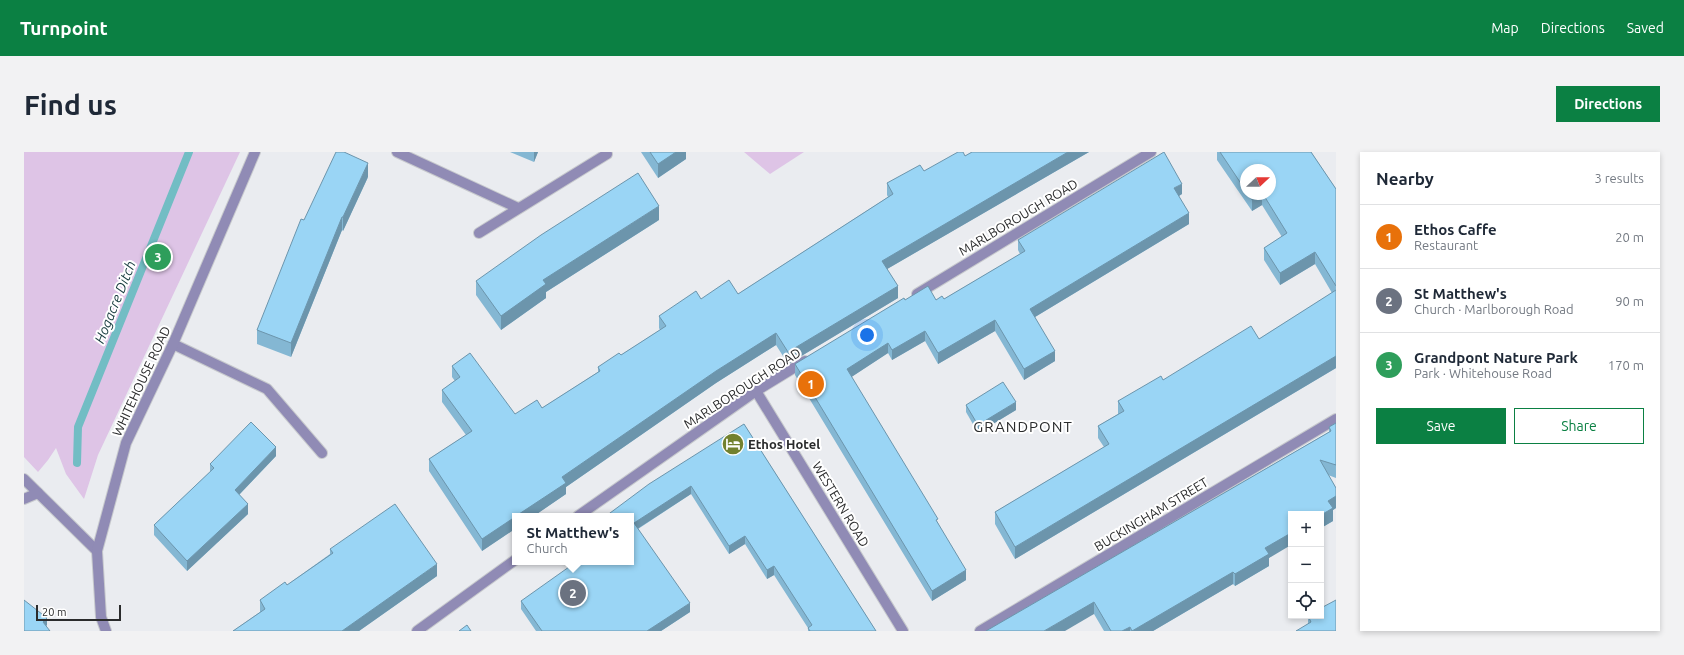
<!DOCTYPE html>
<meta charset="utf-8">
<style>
:root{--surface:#fff;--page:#f2f2f3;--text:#1f2937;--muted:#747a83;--line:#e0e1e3;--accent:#0b8043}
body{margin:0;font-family:Ubuntu,sans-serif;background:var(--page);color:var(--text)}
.controls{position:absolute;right:12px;bottom:12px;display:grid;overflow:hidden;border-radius:0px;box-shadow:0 2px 6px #0003}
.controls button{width:36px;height:36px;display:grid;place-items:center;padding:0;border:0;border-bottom:1px solid var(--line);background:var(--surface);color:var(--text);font:20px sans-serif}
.compass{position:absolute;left:1216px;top:12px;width:36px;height:36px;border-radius:50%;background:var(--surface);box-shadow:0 2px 6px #0003;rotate:68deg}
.scale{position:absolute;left:12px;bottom:10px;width:85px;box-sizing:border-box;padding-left:4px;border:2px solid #2a2b2c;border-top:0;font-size:11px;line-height:14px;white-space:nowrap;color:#2a2b2c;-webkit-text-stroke:3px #fff;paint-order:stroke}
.you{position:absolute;left:843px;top:183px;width:14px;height:14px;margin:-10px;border:3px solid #fff;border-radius:50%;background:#1a73e8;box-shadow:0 0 0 6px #1a73e833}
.badge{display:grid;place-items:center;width:26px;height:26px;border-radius:50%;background:var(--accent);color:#fff;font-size:13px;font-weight:700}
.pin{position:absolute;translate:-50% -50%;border:2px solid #fff;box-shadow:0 1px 4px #0006}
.popup{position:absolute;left:488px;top:361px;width:122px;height:52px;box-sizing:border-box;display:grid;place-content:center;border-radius:0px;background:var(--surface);filter:drop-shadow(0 1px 3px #0005);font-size:13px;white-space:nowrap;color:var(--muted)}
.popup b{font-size:15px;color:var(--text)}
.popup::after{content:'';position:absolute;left:50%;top:100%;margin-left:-8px;border:8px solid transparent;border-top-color:var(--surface)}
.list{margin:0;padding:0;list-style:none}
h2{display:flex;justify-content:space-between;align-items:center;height:52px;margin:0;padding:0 16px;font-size:17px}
h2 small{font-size:13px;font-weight:400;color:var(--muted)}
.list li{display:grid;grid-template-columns:26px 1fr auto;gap:12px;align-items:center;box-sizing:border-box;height:64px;padding:0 16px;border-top:1px solid var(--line)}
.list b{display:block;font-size:15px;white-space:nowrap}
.list p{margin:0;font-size:13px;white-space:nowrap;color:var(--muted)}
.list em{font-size:13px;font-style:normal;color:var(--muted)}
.actions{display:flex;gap:8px;padding:12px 16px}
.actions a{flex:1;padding:9px 0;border:1px solid var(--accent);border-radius:0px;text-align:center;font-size:14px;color:var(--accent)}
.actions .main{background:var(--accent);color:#fff}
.icon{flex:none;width:22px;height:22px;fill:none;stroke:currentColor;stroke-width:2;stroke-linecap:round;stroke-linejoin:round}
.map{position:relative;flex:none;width:1312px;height:479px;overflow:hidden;border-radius:0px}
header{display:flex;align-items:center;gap:24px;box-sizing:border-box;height:56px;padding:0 20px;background:var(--accent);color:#fff}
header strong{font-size:19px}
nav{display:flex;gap:22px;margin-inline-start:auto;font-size:14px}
.intro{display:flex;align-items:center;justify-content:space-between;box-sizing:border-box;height:96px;padding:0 24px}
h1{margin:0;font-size:28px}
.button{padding:10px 18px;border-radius:0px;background:var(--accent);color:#fff;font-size:14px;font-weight:700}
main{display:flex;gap:24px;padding:0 24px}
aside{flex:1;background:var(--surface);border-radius:0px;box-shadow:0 2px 6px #0003}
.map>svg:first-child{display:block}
.green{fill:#dec4e6}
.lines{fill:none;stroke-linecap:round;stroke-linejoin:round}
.stream{stroke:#72bdc4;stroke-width:8}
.minor-casing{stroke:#c7c9cd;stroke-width:12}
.minor{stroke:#908bb5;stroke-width:10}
.wall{fill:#84b7d3;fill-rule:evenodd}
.shaded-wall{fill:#6c95ac}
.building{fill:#9ad5f5;stroke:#6c95ac}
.labels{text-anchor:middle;stroke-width:4;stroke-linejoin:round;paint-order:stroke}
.street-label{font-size:13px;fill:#2a2b2c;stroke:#fff}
.poi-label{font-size:13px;font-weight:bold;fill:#2a2b2c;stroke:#fff;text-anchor:start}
.water-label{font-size:14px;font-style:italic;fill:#14393c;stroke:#fff}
.quarter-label{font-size:15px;letter-spacing:1px;fill:#2a2b2c;stroke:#fff}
</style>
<header>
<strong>Turnpoint</strong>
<nav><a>Map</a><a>Directions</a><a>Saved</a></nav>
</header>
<div class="intro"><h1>Find us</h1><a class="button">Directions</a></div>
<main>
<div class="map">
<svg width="1312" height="479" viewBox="0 0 1312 479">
<rect width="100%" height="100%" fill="#eaecf0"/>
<g class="green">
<path d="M 0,0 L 216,0 L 74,303 L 60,347 L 42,322 L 32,296 L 24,308 L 14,320 L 0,305 Z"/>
<path d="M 720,0 L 780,0 L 746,22 Z"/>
</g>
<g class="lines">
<path class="stream" d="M 53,311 L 54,275 L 165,0"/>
<g class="minor-casing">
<g id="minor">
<path d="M 373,0 L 494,56"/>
<path d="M 455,81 L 583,2"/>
<path d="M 893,142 L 1127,0"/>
<path d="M 149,192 L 243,237 L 298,301"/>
<path d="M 732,239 L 879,479"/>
<path d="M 0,327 L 73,399"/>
<path d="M 0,347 L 14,341"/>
<path d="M 554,364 L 732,239 L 781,209"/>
<path d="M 82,479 L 77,465 L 73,399 L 102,291 L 149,192 L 231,0"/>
<path d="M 393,479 L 491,408"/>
<path d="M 956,479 L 1312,267"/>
</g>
</g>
<use href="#minor" class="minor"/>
</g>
<g class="wall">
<path d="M 486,0 L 514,0 L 510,10 Z"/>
<path d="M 617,0 L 662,0 L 662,7 L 634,26 Z"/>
<path d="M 948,0 L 1065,0 L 863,117 L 874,146 L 764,212 L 752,193 L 692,231 L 542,335 L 542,342 L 458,399 L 405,319 L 405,307 L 442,283 L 418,250 L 418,238 L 431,229 L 428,225 L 428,214 L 491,262 L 518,256 L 574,220 L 574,215 L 597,203 L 636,178 L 635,176 L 635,164 L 677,147 L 714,142 L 864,45 L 863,43 L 863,31 L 900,19 L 941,4 Z"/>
<path d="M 1193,0 L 1287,0 L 1312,37 L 1312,216 L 991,407 L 971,372 L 971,360 L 1080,295 L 1074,286 L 1074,274 L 1094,262 L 1094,249 L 1139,228 L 1235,187 L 1308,141 L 1291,112 L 1256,133 L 1240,108 L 1240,96 L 1258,85 L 1238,53 L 1228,59 L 1193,8 ZM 1222,18 L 1246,42 L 1222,42 Z"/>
<path d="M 344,25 L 319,79 L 318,78 L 267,205 L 233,192 L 233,178 Z"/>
<path d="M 1158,42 L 1155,44 L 1165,72 L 1011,165 L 1031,209 L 1000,228 L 971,179 L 914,212 L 901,189 L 868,208 L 864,201 L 827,225 L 914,371 L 942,428 L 908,449 L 771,223 L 771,212 L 881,148 L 912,148 L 920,147 L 996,102 L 994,98 L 994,88 Z"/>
<path d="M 635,68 L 522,140 L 522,146 L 477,178 L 452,143 L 452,129 Z"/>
<path d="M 942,253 L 992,258 L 954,281 L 942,260 Z"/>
<path d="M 1312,271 L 1312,326 L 1304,323 L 1312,336 L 1312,356 L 1309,358 L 1309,369 L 1297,376 L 1297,362 L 1245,406 L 1245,414 L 1211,434 L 1209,432 L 1129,479 L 1080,479 L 1070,462 L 962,479 L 1305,280 L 1305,275 Z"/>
<path d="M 720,272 L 852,479 L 784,479 L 784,476 L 750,423 L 743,427 L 721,392 L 705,402 L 667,342 L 614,377 L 666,460 L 637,479 L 512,479 L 497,457 L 497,449 L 607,410 L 607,364 Z"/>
<path d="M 252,304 L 215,343 L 224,362 L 163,419 L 130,383 L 130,373 L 186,320 L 186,312 Z"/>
<path d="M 306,397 L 413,424 L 335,479 L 209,479 L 236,460 L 236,448 L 263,433 L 306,402 Z"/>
<path d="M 1284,464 L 1312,479 L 1284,472 Z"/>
</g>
<g class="shaded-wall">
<path d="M 510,0 L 514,0 L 510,10 Z"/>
<path d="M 652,0 L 662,0 L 662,7 L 634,26 L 634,12 Z"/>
<path d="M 1044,0 L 1065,0 L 858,120 L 858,109 Z"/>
<path d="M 344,11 L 344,25 L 319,79 L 319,65 Z"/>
<path d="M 1158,32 L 1158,42 L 1150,47 L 1150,36 Z"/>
<path d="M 1236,42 L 1238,42 L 1238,53 L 1228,59 L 1228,48 Z"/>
<path d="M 635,54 L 635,68 L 522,140 L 522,146 L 477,178 L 477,164 L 519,128 Z"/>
<path d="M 1165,61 L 1165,72 L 1006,168 L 1006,157 Z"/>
<path d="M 318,65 L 318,78 L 267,205 L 267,191 Z"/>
<path d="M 1291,100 L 1291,112 L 1256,133 L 1256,121 Z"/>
<path d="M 874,134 L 874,146 L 764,212 L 764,200 Z"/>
<path d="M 971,168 L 971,179 L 914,212 L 914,201 Z"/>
<path d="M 901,179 L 901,189 L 868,208 L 868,198 Z"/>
<path d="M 752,181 L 752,193 L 692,231 L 542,335 L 542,342 L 510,364 L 492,364 L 538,325 L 692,219 Z"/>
<path d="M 864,191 L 864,201 L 823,228 L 823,217 Z"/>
<path d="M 1031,199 L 1031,209 L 1000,228 L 1000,217 Z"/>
<path d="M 1312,204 L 1312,216 L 991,407 L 991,395 Z"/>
<path d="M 992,250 L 992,258 L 954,281 L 954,273 Z"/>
<path d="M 252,295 L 252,304 L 211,347 L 211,338 Z"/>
<path d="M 667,334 L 667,342 L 610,379 L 610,371 Z"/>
<path d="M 1312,344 L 1312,356 L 1309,358 L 1309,369 L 1297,376 L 1297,363 L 1304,349 Z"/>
<path d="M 224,352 L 224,362 L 163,419 L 163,409 Z"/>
<path d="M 491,365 L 491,377 L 458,399 L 458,387 Z"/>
<path d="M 1267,381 L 1267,393 L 1245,406 L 1245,414 L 1211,434 L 1211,422 L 1241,396 Z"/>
<path d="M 721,384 L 721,392 L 705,402 L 705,394 Z"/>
<path d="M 413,412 L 413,424 L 335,479 L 318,479 Z"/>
<path d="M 750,414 L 750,423 L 743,427 L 743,418 Z"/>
<path d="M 942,418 L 942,428 L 908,449 L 908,439 Z"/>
<path d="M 1209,420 L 1209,432 L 1129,479 L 1108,479 Z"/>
<path d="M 1070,450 L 1070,462 L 1041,479 L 1020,479 Z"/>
<path d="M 666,451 L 666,460 L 637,479 L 623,479 Z"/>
<path d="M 23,466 L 23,473 L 19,478 L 19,470 Z"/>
<path d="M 1106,475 L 1106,479 L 1098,479 Z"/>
</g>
<g class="building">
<path d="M 312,0 L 320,0 L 344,11 L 319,65 L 318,65 L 267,191 L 233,178 L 277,67 L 280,68 Z"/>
<path d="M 626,0 L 652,0 L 634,12 Z"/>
<path d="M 934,0 L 939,0 L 941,4 L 948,0 L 1044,0 L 858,109 L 874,134 L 764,200 L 752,181 L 692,219 L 538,325 L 542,331 L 492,364 L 491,364 L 491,365 L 458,387 L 405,307 L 448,279 L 418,238 L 436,225 L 428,214 L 446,201 L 491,262 L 513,248 L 518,256 L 576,219 L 574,215 L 595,201 L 597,203 L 642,174 L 635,164 L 672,139 L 677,147 L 705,128 L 714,142 L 869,42 L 863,31 L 896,13 L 900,19 Z"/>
<path d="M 1140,0 L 1158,32 L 1150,36 L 1165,61 L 1006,157 L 1031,199 L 1000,217 L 971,168 L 914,201 L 901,179 L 868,198 L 864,191 L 823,217 L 914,367 L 912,368 L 942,418 L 908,439 L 771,212 L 880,146 L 881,148 L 904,134 L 912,148 L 918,144 L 920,147 L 1001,99 L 994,88 Z"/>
<path d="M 1196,0 L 1287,0 L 1312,37 L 1312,134 L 1291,100 L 1256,121 L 1240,96 L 1263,81 L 1239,42 L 1246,42 L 1246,18 L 1222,18 L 1222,39 Z"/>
<path d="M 614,21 L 635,54 L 519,128 L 522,132 L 477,164 L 452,129 L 517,83 Z"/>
<path d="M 1224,42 L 1236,42 L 1228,48 Z"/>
<path d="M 1312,138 L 1312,204 L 991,395 L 971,360 L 1085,292 L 1074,274 L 1100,259 L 1094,249 L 1137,224 L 1139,228 L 1227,174 L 1235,187 Z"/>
<path d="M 979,230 L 992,250 L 954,273 L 942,253 Z"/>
<path d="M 227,270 L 252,295 L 211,338 L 224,352 L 163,409 L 130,373 L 190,316 L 186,312 Z"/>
<path d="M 1312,271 L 1312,313 L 1296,308 L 1312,336 L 1312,344 L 1304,349 L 1309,356 L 1297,363 L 1297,362 L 1267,362 L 1267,381 L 1241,396 L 1245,402 L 1211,422 L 1209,420 L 1108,479 L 1106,475 L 1098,479 L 1087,479 L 1070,450 L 1020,479 L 962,479 L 1307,279 L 1305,275 Z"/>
<path d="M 720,272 L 852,479 L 786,479 L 784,476 L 788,473 L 750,414 L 743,418 L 721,384 L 705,394 L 667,334 L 610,371 L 666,451 L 623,479 L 518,479 L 497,449 L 552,410 L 607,410 L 607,364 L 582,364 L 625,332 Z"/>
<path d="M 371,352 L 413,412 L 318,479 L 209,479 L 241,457 L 236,448 L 261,430 L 263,433 L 309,401 L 306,397 Z"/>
<path d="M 0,448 L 23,466 L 19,470 L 26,479 L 0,479 Z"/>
<path d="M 1312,448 L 1312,479 L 1272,479 L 1287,470 L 1284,464 L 1297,464 L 1297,456 Z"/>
<path d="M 443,473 L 447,479 L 435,479 Z"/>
</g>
<defs>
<g id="hotel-disc" transform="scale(1.15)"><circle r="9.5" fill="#72812f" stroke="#fff"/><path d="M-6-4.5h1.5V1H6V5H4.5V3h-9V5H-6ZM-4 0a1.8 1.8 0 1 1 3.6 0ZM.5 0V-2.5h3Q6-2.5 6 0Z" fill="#fff"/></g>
</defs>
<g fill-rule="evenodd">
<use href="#hotel-disc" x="709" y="292"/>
</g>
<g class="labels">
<g class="street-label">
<text transform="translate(994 65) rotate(-31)" y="5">MARLBOROUGH ROAD</text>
<text transform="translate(117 229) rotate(-65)" y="5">WHITEHOUSE ROAD</text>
<text transform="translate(718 236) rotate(-33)" y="5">MARLBOROUGH ROAD</text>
<text transform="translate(817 352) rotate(59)" y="5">WESTERN ROAD</text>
<text transform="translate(1127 362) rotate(-31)" y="5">BUCKINGHAM STREET</text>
</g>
<g class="poi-label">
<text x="724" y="297">Ethos Hotel</text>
</g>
<g class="water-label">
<text transform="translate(91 150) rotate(-68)" y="5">Hogacre Ditch</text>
</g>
<g class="quarter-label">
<text x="999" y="280">GRANDPONT</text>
</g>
</g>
</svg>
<div class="controls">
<button>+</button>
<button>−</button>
<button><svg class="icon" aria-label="locate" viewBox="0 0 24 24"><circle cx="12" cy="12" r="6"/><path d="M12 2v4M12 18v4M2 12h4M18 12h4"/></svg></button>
</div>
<svg class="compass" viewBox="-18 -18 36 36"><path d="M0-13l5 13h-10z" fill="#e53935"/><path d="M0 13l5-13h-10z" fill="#747a83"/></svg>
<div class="scale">20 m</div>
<div class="you"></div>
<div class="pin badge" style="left:787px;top:232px;background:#e8710a">1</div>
<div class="pin badge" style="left:549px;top:441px;background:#6b7280">2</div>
<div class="popup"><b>St Matthew's</b>Church</div>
<div class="pin badge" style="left:134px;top:105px;background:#2e9e5b">3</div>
</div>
<aside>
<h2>Nearby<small>3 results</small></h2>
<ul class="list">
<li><span class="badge" style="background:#e8710a">1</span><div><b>Ethos Caffe</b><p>Restaurant</p></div><em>20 m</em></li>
<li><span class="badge" style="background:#6b7280">2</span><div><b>St Matthew's</b><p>Church · Marlborough Road</p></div><em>90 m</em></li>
<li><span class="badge" style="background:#2e9e5b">3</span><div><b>Grandpont Nature Park</b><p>Park · Whitehouse Road</p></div><em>170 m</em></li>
</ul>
<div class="actions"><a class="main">Save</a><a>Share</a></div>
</aside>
</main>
